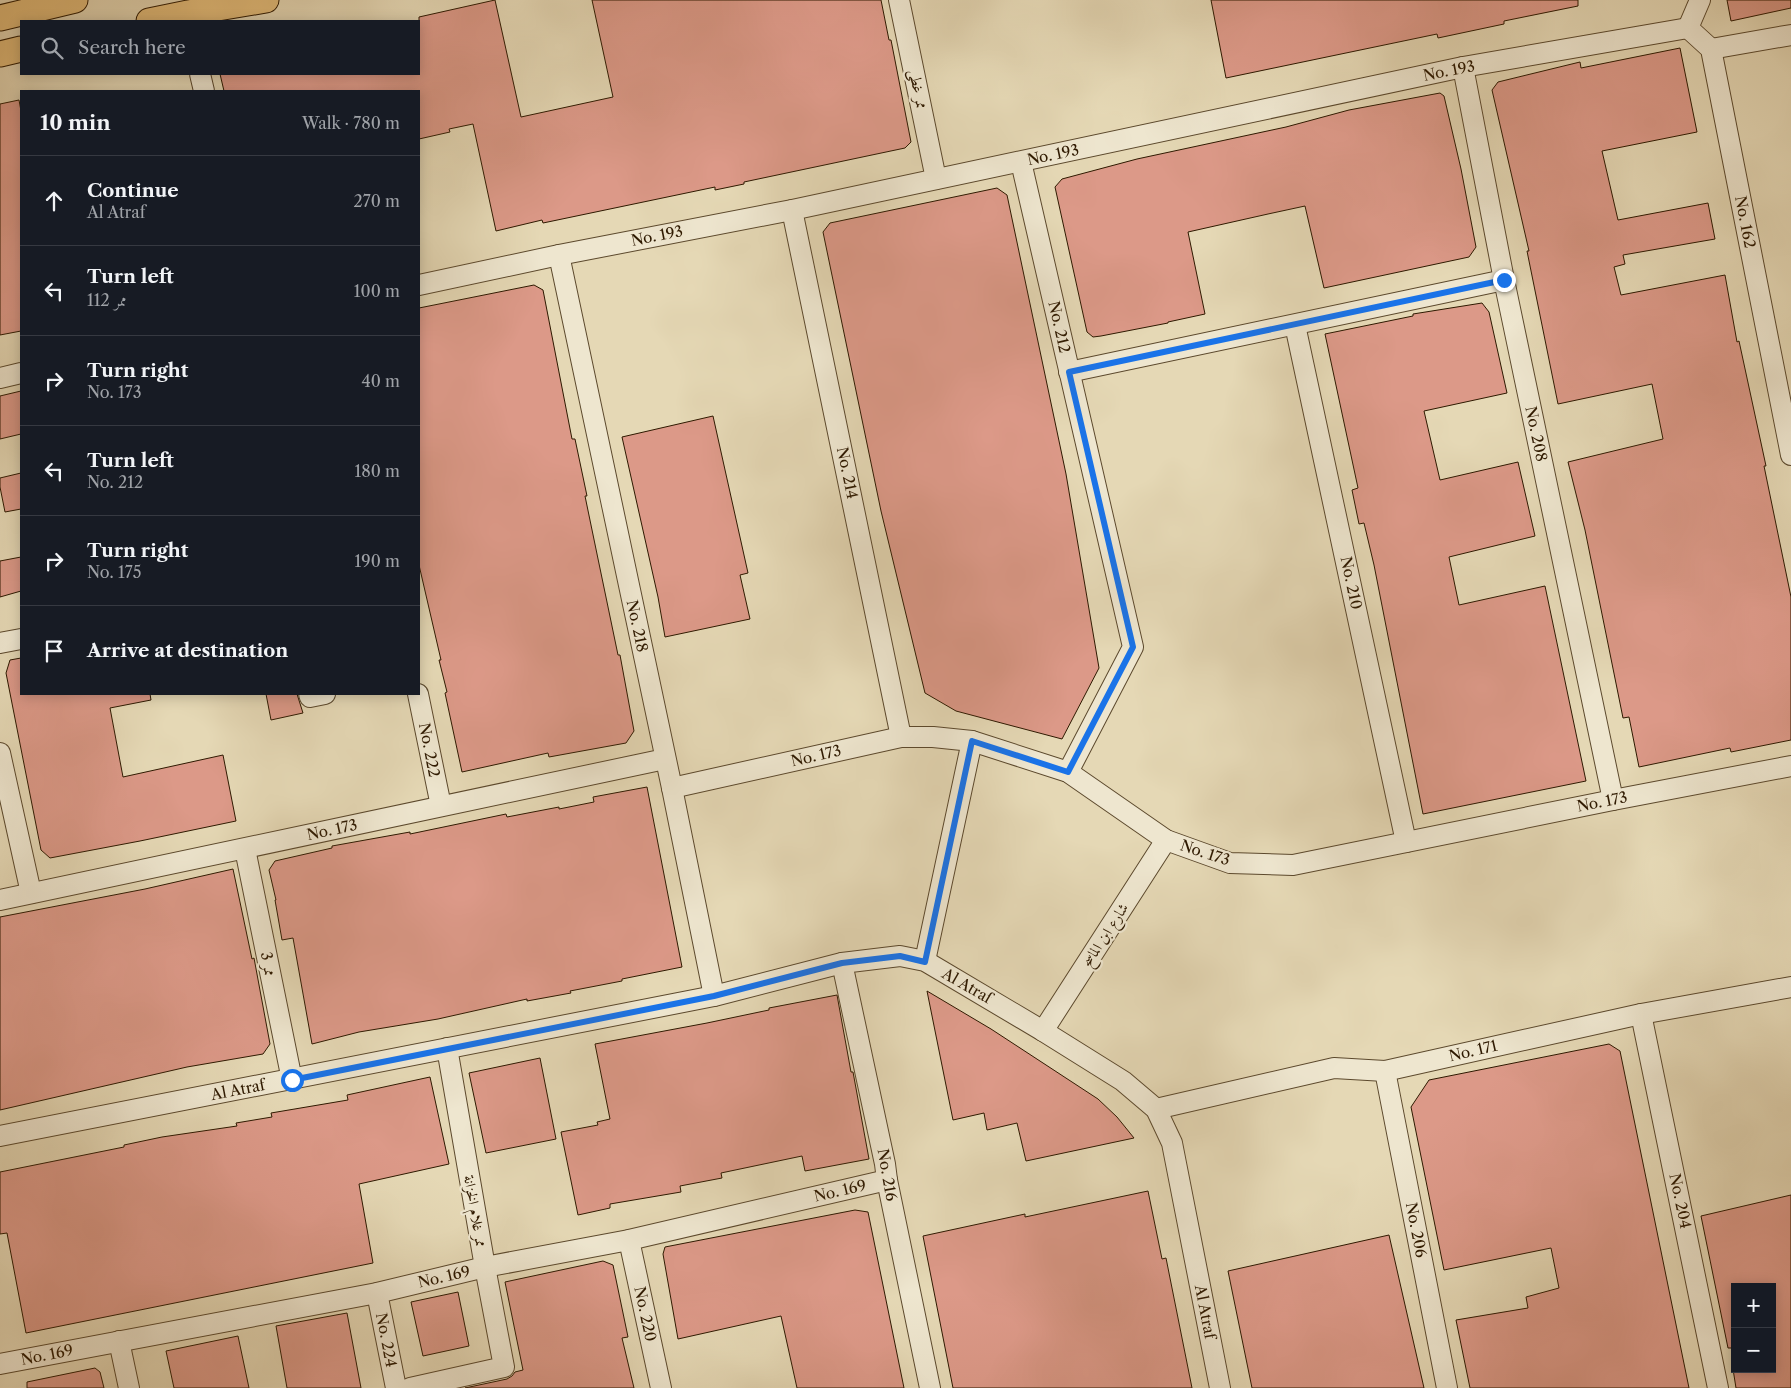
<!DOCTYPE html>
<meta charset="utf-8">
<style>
:root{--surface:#171b24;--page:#20242c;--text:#f1f3f6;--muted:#9ea1a6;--line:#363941}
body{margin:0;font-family:"Libre Caslon Text",Amiri,serif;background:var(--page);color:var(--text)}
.controls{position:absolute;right:15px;bottom:15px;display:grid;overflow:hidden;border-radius:0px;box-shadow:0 2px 12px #0003}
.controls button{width:45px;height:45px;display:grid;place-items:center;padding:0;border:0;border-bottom:1px solid var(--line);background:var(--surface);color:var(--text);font:25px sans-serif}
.stop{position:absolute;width:15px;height:15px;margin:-11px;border:4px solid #1a73e8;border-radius:50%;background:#fff}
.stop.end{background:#1a73e8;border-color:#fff;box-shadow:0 1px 5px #0008}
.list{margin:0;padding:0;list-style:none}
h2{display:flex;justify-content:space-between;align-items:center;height:65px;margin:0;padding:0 20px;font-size:21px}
h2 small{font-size:16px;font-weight:400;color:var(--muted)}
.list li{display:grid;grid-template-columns:32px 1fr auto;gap:15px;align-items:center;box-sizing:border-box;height:90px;padding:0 20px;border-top:1px solid var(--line)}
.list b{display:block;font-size:19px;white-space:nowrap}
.list p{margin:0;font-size:16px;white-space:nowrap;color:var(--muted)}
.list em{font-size:16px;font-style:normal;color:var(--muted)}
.icon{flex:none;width:28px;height:28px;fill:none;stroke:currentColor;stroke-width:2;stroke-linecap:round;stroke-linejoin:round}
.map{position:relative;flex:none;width:1791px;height:1388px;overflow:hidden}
.search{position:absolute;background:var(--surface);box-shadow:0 2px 12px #0003;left:20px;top:20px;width:400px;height:55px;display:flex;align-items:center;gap:12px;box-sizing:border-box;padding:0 18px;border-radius:0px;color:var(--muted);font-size:19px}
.panel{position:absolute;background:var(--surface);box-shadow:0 2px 12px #0003;left:20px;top:90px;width:400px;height:605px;border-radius:0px}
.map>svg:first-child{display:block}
.building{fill:#dc9988;stroke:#2e1900}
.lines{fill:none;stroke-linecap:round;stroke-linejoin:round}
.minor-casing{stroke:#5c492d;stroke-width:22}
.major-casing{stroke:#2e1900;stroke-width:27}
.minor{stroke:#eee6cf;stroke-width:20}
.major{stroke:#e2bc7a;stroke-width:25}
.route{stroke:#1a73e8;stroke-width:6}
.labels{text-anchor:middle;stroke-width:4.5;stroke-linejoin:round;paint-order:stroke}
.street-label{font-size:15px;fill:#2e1900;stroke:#eee6cf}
</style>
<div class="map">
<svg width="1791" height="1388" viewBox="0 0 1791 1388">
<rect width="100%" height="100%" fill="#e5d8b5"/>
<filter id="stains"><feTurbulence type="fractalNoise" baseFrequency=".004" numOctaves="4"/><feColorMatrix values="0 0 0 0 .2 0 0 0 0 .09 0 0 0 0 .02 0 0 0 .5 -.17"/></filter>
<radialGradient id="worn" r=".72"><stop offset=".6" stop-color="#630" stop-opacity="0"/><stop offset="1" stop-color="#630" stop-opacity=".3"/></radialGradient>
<g class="building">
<path d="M 495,0 L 521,117 L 613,97 L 592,0 L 881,0 L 889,40 L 891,40 L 911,142 L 905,148 L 744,182 L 744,184 L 715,190 L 715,187 L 543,223 L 542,220 L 496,231 L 473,124 L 449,129 L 450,132 L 419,139 L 419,91 L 224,91 L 220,74 L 419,74 L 419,17 Z"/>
<path d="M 1211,0 L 1578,0 L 1578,6 L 1504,21 L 1504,24 L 1438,38 L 1437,34 L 1226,78 Z"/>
<path d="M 1727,0 L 1791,0 L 1791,8 L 1731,21 Z"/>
<path d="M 1680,48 L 1697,132 L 1602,151 L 1618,220 L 1708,203 L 1715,239 L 1623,255 L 1625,264 L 1614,267 L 1621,295 L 1725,275 L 1737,342 L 1739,341 L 1766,466 L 1764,466 L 1791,597 L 1791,740 L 1731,752 L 1730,748 L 1639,767 L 1629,717 L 1623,718 L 1585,530 L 1568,462 L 1663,439 L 1652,384 L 1558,404 L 1527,251 L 1529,251 L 1492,90 L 1498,82 L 1580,62 L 1581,68 Z"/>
<path d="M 1440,93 L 1444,96 L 1461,169 L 1476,247 L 1469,257 L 1324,288 L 1305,206 L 1268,214 L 1188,232 L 1205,314 L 1168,322 L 1168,323 L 1101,336 L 1093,337 L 1087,332 L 1055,187 L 1062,179 L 1137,159 L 1286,127 L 1349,110 Z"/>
<path d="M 19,100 L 21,111 L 21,331 L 0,335 L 0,104 Z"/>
<path d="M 997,188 L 1007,195 L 1066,474 L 1099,668 L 1062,739 L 956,711 L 925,693 L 881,511 L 823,232 L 830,223 Z"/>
<path d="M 534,285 L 543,290 L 572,439 L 575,439 L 587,496 L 585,496 L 597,554 L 618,655 L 620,655 L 634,731 L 626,743 L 549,757 L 548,753 L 462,772 L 445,693 L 447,692 L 439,660 L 441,660 L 419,565 L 419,308 Z"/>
<path d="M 1482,303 L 1489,312 L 1507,393 L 1424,411 L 1440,480 L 1518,462 L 1535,536 L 1449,557 L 1459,605 L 1545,586 L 1586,781 L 1423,814 L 1374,565 L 1364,523 L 1359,524 L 1352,490 L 1358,488 L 1325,334 L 1413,316 L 1413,314 Z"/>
<path d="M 21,391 L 21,434 L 0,439 L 0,396 Z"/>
<path d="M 713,416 L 748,573 L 740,575 L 750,619 L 665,637 L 658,597 L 622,437 Z"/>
<path d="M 21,473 L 21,509 L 5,512 L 0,487 L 0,478 Z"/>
<path d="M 21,557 L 21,591 L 0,597 L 0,561 Z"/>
<path d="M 21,658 L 21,694 L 150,694 L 151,700 L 110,708 L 123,777 L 223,755 L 236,821 L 140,841 L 50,858 L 41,850 L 6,673 L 10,660 Z"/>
<path d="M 266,694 L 297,694 L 303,713 L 271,720 Z"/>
<path d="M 647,787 L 682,967 L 622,979 L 622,981 L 570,991 L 571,993 L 527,1001 L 527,999 L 438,1019 L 359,1032 L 312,1044 L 293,938 L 282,940 L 275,900 L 276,900 L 269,870 L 275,861 L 332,848 L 332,846 L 410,832 L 410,834 L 506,814 L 507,817 L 559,807 L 559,809 L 594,802 L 593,797 Z"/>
<path d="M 233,869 L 252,959 L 254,958 L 270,1044 L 263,1054 L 187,1067 L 0,1110 L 0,917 L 145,889 Z"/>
<path d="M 927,991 L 991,1029 L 1098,1099 L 1117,1117 L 1134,1138 L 1026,1161 L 1017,1123 L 987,1130 L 984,1113 L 953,1120 Z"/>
<path d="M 837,995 L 851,1072 L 853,1072 L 869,1159 L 805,1171 L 802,1156 L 721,1173 L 722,1178 L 680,1186 L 681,1192 L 610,1204 L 610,1208 L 578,1215 L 561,1132 L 598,1125 L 597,1122 L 610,1119 L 595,1044 L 707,1023 L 769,1010 L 769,1008 Z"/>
<path d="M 1609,1044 L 1620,1051 L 1689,1388 L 1470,1388 L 1456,1320 L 1528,1308 L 1526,1297 L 1559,1288 L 1551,1248 L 1444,1270 L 1411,1107 L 1429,1080 Z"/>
<path d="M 540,1058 L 556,1139 L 486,1153 L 469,1073 Z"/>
<path d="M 430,1077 L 449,1164 L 359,1184 L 373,1263 L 26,1333 L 7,1233 L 0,1234 L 0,1172 L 124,1147 L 124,1145 L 162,1137 L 237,1126 L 236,1123 L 272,1117 L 271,1113 L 348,1100 L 347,1095 Z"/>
<path d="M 1148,1191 L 1162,1259 L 1166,1258 L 1192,1388 L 953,1388 L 923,1236 L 1025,1214 L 1025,1217 Z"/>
<path d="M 1791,1195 L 1791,1388 L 1736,1388 L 1733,1369 L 1772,1369 L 1772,1287 L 1735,1287 L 1735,1348 L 1728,1348 L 1701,1216 Z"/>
<path d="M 855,1210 L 868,1212 L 904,1388 L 797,1388 L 781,1316 L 678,1339 L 663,1254 L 665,1247 Z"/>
<path d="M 1389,1235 L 1424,1388 L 1252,1388 L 1228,1271 Z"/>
<path d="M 603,1261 L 613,1265 L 628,1337 L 622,1338 L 634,1388 L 465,1388 L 507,1379 L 512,1376 L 515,1372 L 523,1370 L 505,1282 Z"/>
<path d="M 458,1292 L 469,1346 L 423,1356 L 411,1302 Z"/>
<path d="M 347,1313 L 361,1388 L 287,1388 L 276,1326 Z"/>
<path d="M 238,1336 L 249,1388 L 174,1388 L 166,1351 Z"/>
<path d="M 95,1368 L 100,1372 L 104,1388 L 27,1388 L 27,1382 Z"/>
</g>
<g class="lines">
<g class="minor-casing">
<g id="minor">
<path d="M 899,0 L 936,179"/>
<path d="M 1688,28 L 1711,49 L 1791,455"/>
<path d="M 1688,28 L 1700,0"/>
<path d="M 1711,49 L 1791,35"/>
<path d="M 1463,67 L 1504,280 L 1613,800"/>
<path d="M 200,74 L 204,91"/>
<path d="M 1021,162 L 1133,647 L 1068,772"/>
<path d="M 792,210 L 901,737"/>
<path d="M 559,255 L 672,788 L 714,996"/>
<path d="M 419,285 L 559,255 L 792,210 L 1463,67 L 1688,28"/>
<path d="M 1295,325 L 1406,842"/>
<path d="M 1069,372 L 1504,280"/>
<path d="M 0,378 L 21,373"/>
<path d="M 0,643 L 21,639"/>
<path d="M 309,694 L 310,697 L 325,694"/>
<path d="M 418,694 L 441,806"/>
<path d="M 0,753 L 31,893"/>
<path d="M 672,788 L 901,737 L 933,737 L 972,741 L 1068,772 L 1166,840 L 1230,863 L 1293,865 L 1613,800 L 1791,766"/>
<path d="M 245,849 L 292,1080"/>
<path d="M 0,900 L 665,759"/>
<path d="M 925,961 L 972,741"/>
<path d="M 842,963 L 885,1164 L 887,1180 L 930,1388"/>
<path d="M 1641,1014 L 1718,1388"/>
<path d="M 1043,1031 L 1166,840"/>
<path d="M 1385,1071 L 1447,1388"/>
<path d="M 1156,1109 L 1334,1068 L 1385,1071 L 1641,1014 L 1791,987"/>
<path d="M 0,1136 L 714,996 L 842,963 L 900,956 L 925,961 L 1043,1031 L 1123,1081 L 1156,1109 L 1172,1143 L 1220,1388"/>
<path d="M 629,1240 L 661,1388"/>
<path d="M 377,1293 L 396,1388"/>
<path d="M 119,1341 L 129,1388"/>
<path d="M 0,1364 L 377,1293 L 485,1267 L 629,1240 L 887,1180"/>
<path d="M 410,1388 L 504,1367 L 485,1267 L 447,1048"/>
</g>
</g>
<g class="major-casing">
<g id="major">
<path d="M 0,18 L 75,0"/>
<path d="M 149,21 L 188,13 L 266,0"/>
<path d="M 0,54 L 21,49"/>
</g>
</g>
<use href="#minor" class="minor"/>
<use href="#major" class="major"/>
</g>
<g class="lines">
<path class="route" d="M 292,1080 L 714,996 L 842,963 L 900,956 L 925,962 L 972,741 L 1068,772 L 1133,647 L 1069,372 L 1504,280"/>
</g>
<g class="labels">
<g class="street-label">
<text transform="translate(1449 71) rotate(-11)" y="5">No. 193</text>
<text transform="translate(918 89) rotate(78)" y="5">ممر غطى</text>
<text transform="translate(1053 155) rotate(-12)" y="5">No. 193</text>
<text transform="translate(1745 222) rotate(79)" y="5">No. 162</text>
<text transform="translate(657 236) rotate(-11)" y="5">No. 193</text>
<text transform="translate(1059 327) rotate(77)" y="5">No. 212</text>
<text transform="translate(1536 434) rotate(78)" y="5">No. 208</text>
<text transform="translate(847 473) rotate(78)" y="5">No. 214</text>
<text transform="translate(1351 583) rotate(78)" y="5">No. 210</text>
<text transform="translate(637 626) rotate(78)" y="5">No. 218</text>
<text transform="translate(429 750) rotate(79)" y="5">No. 222</text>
<text transform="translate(816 756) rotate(-13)" y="5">No. 173</text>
<text transform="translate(1602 802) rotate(-11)" y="5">No. 173</text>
<text transform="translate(332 830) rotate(-12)" y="5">No. 173</text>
<text transform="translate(1205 853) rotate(18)" y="5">No. 173</text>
<text transform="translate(1105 935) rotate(-57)" y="5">شارع ابن الماسح</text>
<text transform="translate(268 964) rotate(79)" y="5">ممر 3</text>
<text transform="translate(967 986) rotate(30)" y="5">Al Atraf</text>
<text transform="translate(1473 1051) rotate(-13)" y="5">No. 171</text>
<text transform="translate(238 1090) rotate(-11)" y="5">Al Atraf</text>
<text transform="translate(887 1175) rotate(80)" y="5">No. 216</text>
<text transform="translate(840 1191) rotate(-13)" y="5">No. 169</text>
<text transform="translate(1680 1201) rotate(78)" y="5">No. 204</text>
<text transform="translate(475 1211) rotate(80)" y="5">ممر غلام الخزانة</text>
<text transform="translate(1416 1230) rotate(79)" y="5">No. 206</text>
<text transform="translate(444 1277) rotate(-13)" y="5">No. 169</text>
<text transform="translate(1205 1312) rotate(79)" y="5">Al Atraf</text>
<text transform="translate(645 1314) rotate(78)" y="5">No. 220</text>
<text transform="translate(386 1340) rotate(79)" y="5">No. 224</text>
<text transform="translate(47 1355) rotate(-11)" y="5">No. 169</text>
</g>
</g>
<rect width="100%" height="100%" filter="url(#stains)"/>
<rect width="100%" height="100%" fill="url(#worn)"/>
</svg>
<div class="controls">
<button>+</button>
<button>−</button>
</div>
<div class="stop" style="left:292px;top:1080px"></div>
<div class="stop end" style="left:1504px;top:280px"></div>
<div class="search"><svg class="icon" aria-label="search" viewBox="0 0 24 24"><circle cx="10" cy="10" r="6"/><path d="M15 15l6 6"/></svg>Search here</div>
<section class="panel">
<h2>10 min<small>Walk · 780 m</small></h2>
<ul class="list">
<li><svg class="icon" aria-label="ahead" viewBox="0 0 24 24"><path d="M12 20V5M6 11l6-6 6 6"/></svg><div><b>Continue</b><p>Al Atraf</p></div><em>270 m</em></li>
<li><svg class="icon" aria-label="left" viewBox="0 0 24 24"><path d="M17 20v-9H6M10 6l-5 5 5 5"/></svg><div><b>Turn left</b><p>ممر 112</p></div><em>100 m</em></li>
<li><svg class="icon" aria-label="right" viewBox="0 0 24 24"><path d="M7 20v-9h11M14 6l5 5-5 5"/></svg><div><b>Turn right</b><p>No. 173</p></div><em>40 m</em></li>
<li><svg class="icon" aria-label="left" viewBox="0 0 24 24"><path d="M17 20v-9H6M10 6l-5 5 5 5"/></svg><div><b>Turn left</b><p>No. 212</p></div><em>180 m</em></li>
<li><svg class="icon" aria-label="right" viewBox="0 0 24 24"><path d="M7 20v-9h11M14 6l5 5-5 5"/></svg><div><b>Turn right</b><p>No. 175</p></div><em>190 m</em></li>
<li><svg class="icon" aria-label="arrive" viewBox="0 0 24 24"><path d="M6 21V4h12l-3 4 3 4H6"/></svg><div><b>Arrive at destination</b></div></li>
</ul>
</section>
</div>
